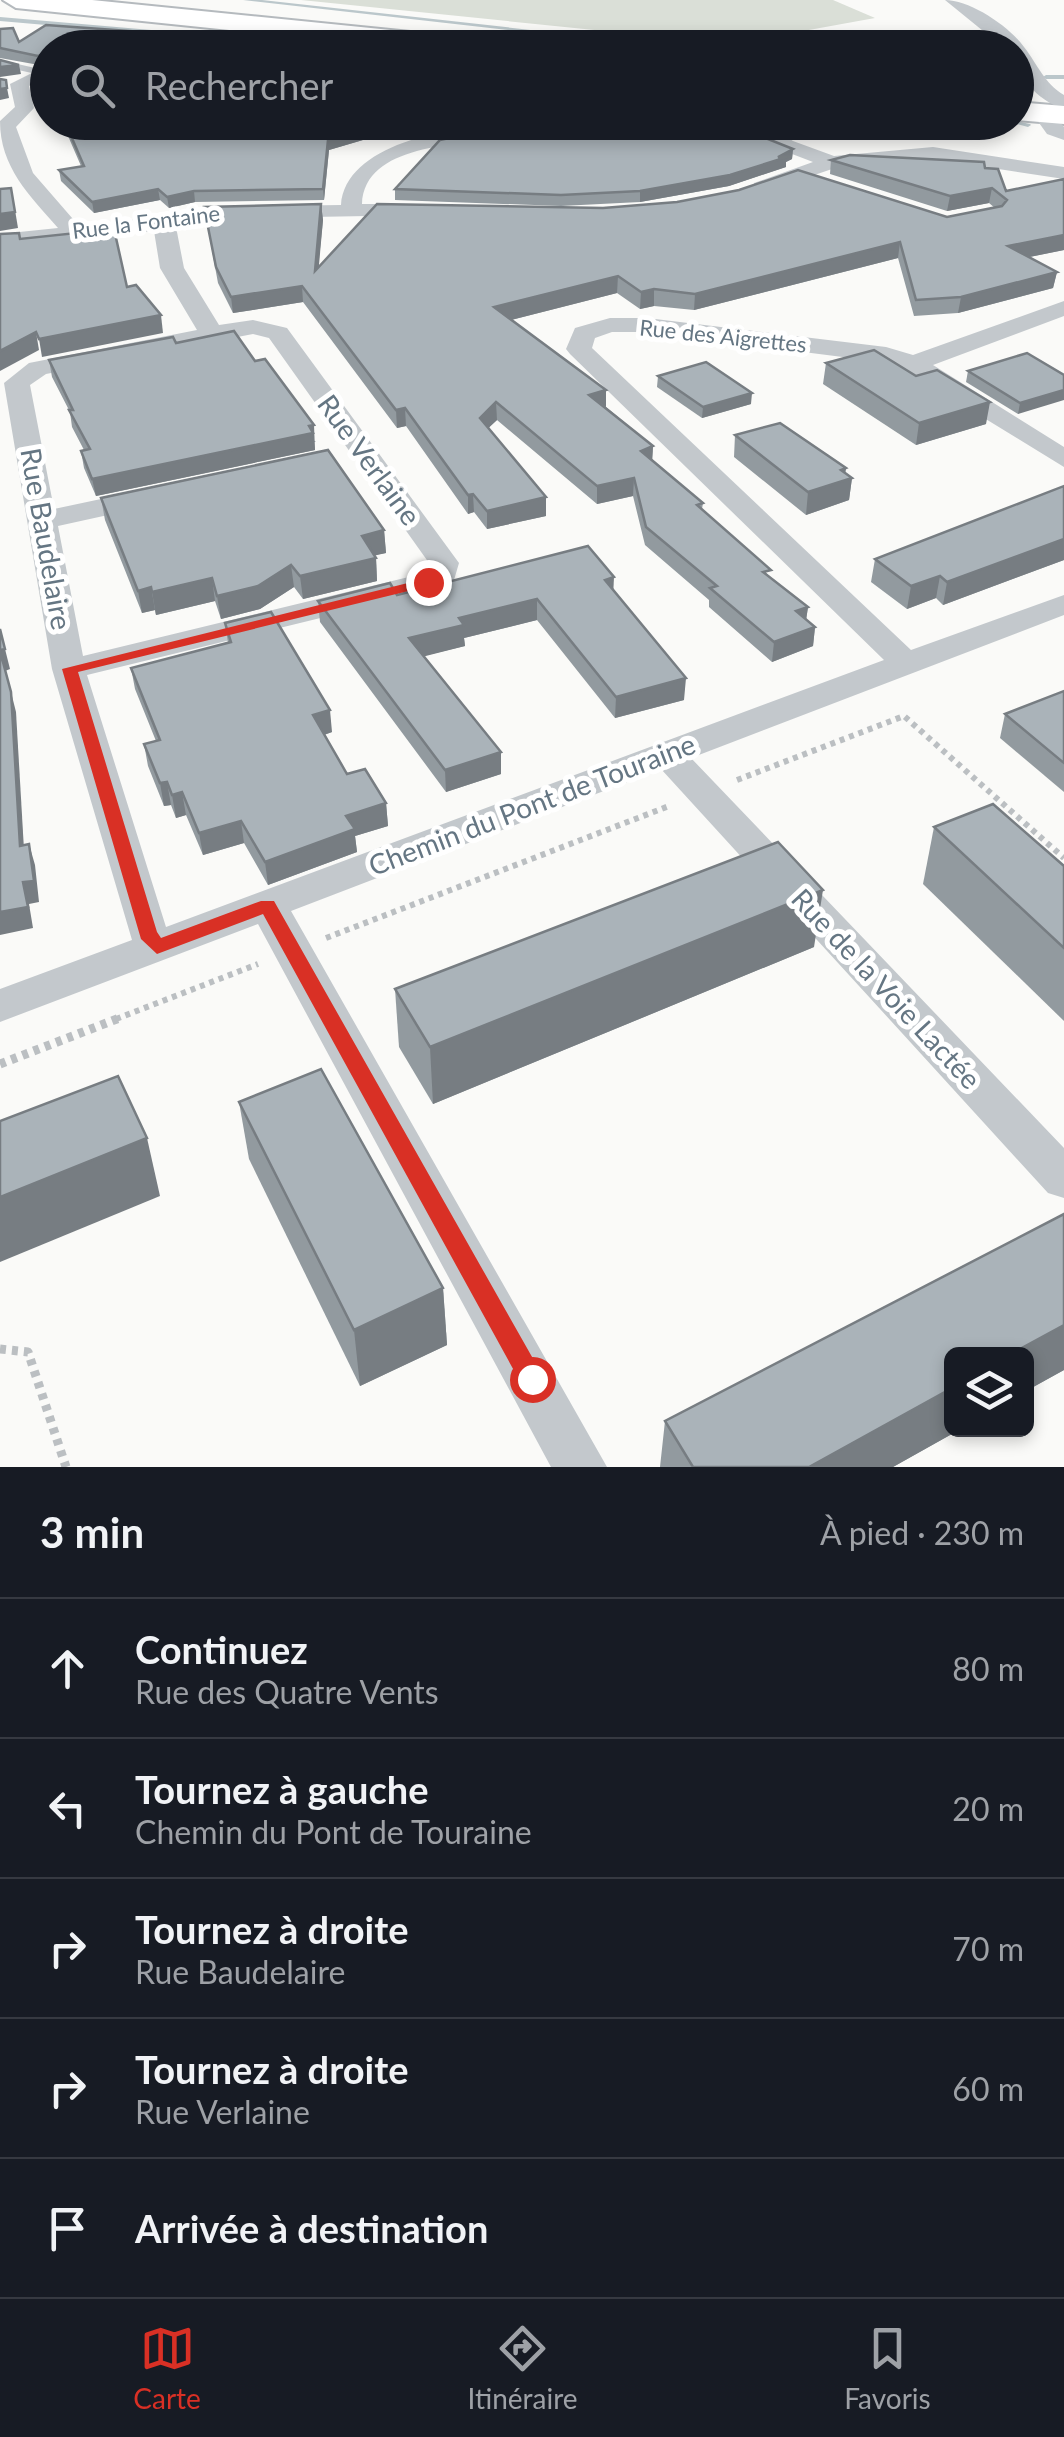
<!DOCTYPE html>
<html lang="fr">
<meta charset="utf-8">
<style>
:root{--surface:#171b24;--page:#20242c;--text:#f1f3f6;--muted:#9ea1a6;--line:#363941;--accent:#d93025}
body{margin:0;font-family:Lato,sans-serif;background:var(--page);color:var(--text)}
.controls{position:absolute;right:30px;bottom:30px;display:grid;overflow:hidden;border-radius:15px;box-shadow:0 5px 15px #0003}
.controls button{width:90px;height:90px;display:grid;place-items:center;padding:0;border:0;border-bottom:2px solid var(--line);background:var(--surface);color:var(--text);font:50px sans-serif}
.stop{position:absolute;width:30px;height:30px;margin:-22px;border:8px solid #d93025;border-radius:50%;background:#fff}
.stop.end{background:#d93025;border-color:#fff;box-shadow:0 2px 10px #0008}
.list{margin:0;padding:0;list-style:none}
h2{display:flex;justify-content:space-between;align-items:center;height:130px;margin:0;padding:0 40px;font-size:42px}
h2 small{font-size:32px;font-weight:400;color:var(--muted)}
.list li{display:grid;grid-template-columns:65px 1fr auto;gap:30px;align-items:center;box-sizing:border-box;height:140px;padding:0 40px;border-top:2px solid var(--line)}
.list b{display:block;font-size:38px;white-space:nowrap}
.list p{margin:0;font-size:32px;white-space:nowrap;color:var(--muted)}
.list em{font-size:32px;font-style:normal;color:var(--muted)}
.icon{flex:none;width:55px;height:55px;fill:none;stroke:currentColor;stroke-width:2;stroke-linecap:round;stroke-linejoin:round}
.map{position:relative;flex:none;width:1064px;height:1467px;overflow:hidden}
.search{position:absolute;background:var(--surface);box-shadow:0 5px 15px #0003;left:30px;right:30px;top:30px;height:110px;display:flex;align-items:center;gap:25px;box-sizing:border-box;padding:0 35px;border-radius:55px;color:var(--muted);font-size:38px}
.sheet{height:830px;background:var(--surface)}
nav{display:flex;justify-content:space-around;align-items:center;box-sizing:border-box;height:140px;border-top:2px solid var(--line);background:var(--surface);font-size:28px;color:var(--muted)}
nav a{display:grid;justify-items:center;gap:5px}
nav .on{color:var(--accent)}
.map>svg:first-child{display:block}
.green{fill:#dadfd7}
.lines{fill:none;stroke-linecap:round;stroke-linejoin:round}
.stream{fill:#bbc7cb;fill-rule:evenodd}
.primary-casing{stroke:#b5babe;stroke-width:4}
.path-far1{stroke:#bbbfc2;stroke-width:6;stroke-dasharray:5 5;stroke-linecap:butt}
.path{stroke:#bbbfc2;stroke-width:9;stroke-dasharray:6 6;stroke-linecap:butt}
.service{fill:#c3c8cc;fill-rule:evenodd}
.minor{fill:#c3c8cc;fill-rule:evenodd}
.primary{fill:#fff;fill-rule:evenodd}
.wall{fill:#929a9f}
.shaded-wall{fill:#777d82}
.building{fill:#aab3b9;stroke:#777d82;stroke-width:2.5}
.route{fill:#d93025}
.labels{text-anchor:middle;stroke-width:10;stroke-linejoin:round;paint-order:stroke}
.far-street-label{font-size:22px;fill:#657683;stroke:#fff}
.street-label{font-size:28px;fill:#657683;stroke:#fff}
</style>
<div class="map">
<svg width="1064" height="1467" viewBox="0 0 1064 1467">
<rect width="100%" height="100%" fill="#fafaf8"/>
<path class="green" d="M 301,0 L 833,0 L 875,18 L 732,44 Z"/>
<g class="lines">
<g class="stream">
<path d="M 243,0 L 262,0 L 693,48 L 668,48 Z"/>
<path d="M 0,17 L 338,46 L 341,48 L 311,48 L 0,21 Z"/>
<path d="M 1016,75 L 1023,76 L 1024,77 L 1016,79 Z"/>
<path d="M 1064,75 L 1064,79 L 1046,79 L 1043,77 L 1046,75 Z"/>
<path d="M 1016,121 L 1030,124 L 1031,125 L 1028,127 L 1010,122 L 1016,122 Z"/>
</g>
<g class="primary-casing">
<g id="primary">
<path d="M 3,0 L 92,0 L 490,40 L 503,48 L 405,48 L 16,8 Z"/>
<path d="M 1016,102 L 1064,106 L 1064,124 L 1016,120 Z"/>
</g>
</g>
<g class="path-far1">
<path d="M 737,780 L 904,716 L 1064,858"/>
<path d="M 326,938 L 669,806"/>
<path d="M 116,1019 L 258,964"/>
</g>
<g class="path">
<path d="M 0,1064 L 122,1017"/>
<path d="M 0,1349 L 28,1352 L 66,1467"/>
</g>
<path class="service" d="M 0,60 L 44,70 L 45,72 L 41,75 L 0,66 Z"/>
<g class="minor">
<path d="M 945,0 C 970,0 1009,26 1024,47 C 1038,65 1044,83 1064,95 L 1064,109 C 1036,100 1016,76 1016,48 L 1004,48 Z"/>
<path d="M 48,65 L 48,77 L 29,86 L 34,108 L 16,127 L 33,173 L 79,226 L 164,216 L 205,207 L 341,205 C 346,134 484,122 538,122 C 498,152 366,130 362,204 L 417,204 L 428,210 L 425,215 L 205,219 L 176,227 L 184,268 L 219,325 L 253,320 L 287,328 L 459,563 L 454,580 L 439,589 L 87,675 L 166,927 L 884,660 L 570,354 L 566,349 L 575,328 L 610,318 L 647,318 L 886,347 L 913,355 L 1064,301 L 1064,316 L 933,365 L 1064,447 L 1064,467 L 904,369 L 882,362 L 647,332 L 612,332 L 595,338 L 592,348 L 911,650 L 1064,595 L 1064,615 L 691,758 L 1064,1148 L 1064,1198 L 1048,1193 L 661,769 L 291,911 L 607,1467 L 551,1467 L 258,924 L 0,1022 L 0,989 L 132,940 L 52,669 L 4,383 L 29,363 L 197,330 L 160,268 L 154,231 L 0,248 L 0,234 L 58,228 C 29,195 0,167 0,121 L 15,107 L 10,84 ZM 253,334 L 269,338 L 429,563 L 428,569 L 417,575 L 83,656 L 58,526 L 158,504 L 162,498 L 148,489 L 54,509 L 30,385 L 46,374 Z"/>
<path d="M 1035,109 L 1049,109 L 1064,127 L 1064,140 L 1047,134 L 1032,113 Z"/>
<path d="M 741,122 L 764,122 L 793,141 L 834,156 L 933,147 L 1064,167 L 1064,179 L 933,159 L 835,168 L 761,193 L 754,191 L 754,183 L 813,162 L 779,149 Z"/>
</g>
<use href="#primary" class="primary"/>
</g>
<g class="wall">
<path d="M 0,29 L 19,42 L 48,48 L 39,65 L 0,58 Z"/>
<path d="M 62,122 L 424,122 L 329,150 L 324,200 L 195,202 L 169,208 L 160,200 L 94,213 L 61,181 L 59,170 L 81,166 Z"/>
<path d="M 521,124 L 793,149 L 792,159 L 786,162 L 786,167 L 729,186 L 640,202 L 561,206 L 395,200 L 395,189 Z"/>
<path d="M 831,160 L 985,168 L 1006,191 L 1064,179 L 1064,250 L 1029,257 L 1057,272 L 1053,288 L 958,313 L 914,316 L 898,258 L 694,310 L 654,306 L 640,309 L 617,293 L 511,320 L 606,390 L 606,407 L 653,446 L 652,460 L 703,503 L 702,509 L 770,577 L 808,607 L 806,620 L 815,627 L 813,646 L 772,662 L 709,607 L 709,600 L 645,545 L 633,496 L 597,504 L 497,420 L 488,428 L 546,516 L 487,529 L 474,512 L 468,514 L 406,426 L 397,428 L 303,302 L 233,313 L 218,283 L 204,207 L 321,204 L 323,220 L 318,268 L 947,217 L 995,208 L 989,203 L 947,211 L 830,174 Z"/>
<path d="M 176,343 L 316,442 L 314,442 L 315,450 L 96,496 L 84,468 L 81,451 L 84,450 L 72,427 L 70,412 L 52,377 L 49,360 Z"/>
<path d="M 826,363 L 986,424 L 916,445 L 823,384 Z"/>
<path d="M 968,371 L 1064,375 L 1018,414 L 966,382 Z"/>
<path d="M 658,376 L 751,404 L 702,418 L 657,387 Z"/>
<path d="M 735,435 L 846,468 L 845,473 L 852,478 L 849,500 L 806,515 L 734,457 Z"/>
<path d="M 1064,486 L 1064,560 L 943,605 L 936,598 L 907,609 L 871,582 L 875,559 Z"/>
<path d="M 101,498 L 384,530 L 386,553 L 374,555 L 376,558 L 377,581 L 303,599 L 294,587 L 260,609 L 221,619 L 215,601 L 156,615 L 155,610 L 142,613 L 105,520 Z"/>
<path d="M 614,590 L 684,700 L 615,718 L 537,620 L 464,638 L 465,646 L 423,656 L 501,774 L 446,792 L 320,622 L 318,601 L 397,595 Z"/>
<path d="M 225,623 L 332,732 L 324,735 L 347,774 L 386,803 L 388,826 L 355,836 L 357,852 L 268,885 L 244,843 L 203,855 L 186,815 L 176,818 L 171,805 L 164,806 L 148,766 L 144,744 L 156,741 L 135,689 L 131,668 L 228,643 Z"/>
<path d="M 1064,691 L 1064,792 L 1000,738 L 1005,714 Z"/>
<path d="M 934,827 L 1064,866 L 1064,1021 L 923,884 Z"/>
<path d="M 814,947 L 433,1104 L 399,1047 L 395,989 Z"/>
<path d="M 239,1102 L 443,1288 L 447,1345 L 360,1386 L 249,1159 Z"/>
<path d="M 1064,1214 L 1064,1370 L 1026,1391 L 1026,1354 L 952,1430 L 959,1430 L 893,1467 L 660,1467 L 665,1421 Z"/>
</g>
<g class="shaded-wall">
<path d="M 48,53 L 48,63 L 39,65 L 38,56 Z"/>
<path d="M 19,65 L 21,74 L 0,77 L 0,67 Z"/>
<path d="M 47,84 L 48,94 L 35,96 L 33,86 Z"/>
<path d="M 7,88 L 9,98 L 0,100 L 0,89 Z"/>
<path d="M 388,122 L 424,122 L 329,150 L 324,200 L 323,189 L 328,140 Z"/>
<path d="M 793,149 L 792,159 L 786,162 L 786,167 L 729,186 L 640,202 L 640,191 L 778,157 Z"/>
<path d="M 992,188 L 989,203 L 947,211 L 950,196 Z"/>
<path d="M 158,189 L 160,200 L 94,213 L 92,202 Z"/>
<path d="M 194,191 L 195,202 L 169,208 L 167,197 Z"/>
<path d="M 14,204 L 18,228 L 0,231 L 0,214 Z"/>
<path d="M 321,204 L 323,220 L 317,287 L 315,271 Z"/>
<path d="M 1064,235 L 1064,250 L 1005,262 L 1008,246 Z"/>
<path d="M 900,242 L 898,258 L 694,310 L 695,294 Z"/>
<path d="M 1057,272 L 1053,288 L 958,313 L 961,297 Z"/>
<path d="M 618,276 L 617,293 L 495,324 L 494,307 Z"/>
<path d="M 302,286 L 303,302 L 233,313 L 231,297 Z"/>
<path d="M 654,289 L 654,306 L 640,309 L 641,292 Z"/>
<path d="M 161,315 L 163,333 L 42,357 L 39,339 Z"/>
<path d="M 36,332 L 39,350 L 0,371 L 0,351 Z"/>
<path d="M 606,390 L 606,407 L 589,395 Z"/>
<path d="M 1064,390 L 1064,400 L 1018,414 L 1020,403 Z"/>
<path d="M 752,393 L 751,404 L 702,418 L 703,407 Z"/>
<path d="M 496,402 L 497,420 L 480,436 L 480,418 Z"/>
<path d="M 990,402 L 986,424 L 916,445 L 919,423 Z"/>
<path d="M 405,408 L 406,426 L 397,428 L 396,410 Z"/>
<path d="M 314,425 L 315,450 L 96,496 L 92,479 Z"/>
<path d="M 653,446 L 652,464 L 641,451 Z"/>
<path d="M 846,468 L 844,480 L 852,478 L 849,500 L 806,515 L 808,492 L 841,470 Z"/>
<path d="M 634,478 L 633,496 L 597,504 L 597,486 Z"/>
<path d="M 473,494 L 474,512 L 468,514 L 468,495 Z"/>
<path d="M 546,497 L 546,516 L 487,529 L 487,511 Z"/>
<path d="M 384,530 L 386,553 L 364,558 L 362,536 Z"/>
<path d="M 1064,539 L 1064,560 L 943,605 L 947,582 Z"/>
<path d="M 376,558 L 377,581 L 303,599 L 300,576 Z"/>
<path d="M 291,565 L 294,587 L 260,609 L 221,619 L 217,596 Z"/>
<path d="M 940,576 L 936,598 L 907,609 L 911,586 Z"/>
<path d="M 614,577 L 613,598 L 605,580 Z"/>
<path d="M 212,578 L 215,601 L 156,615 L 152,592 Z"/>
<path d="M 151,587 L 155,610 L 142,613 L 138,591 Z"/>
<path d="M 537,599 L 537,620 L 464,638 L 465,646 L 410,660 L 409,638 L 459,618 Z"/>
<path d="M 808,607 L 805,627 L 796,611 Z"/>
<path d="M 815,627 L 813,646 L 772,662 L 774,642 Z"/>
<path d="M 5,649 L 10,669 L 5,671 L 0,650 Z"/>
<path d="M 686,678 L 684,700 L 615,718 L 616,697 Z"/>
<path d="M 11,692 L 16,712 L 25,867 L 20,846 Z"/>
<path d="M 330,710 L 332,732 L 315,738 L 313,715 Z"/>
<path d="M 501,752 L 501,774 L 446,792 L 445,770 Z"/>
<path d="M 167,782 L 171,805 L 164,806 L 160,783 Z"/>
<path d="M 182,792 L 186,815 L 176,818 L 172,795 Z"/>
<path d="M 386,803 L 388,826 L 355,836 L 357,852 L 268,885 L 265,862 L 346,816 Z"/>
<path d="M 241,821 L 244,843 L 203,855 L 199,833 Z"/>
<path d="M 29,844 L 35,865 L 39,902 L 29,904 L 33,928 L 0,935 L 0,912 L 23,882 Z"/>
<path d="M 823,890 L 814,947 L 433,1104 L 430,1047 Z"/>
<path d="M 147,1138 L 160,1196 L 0,1262 L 0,1197 Z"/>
<path d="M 443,1288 L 447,1345 L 360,1386 L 354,1330 Z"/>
<path d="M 1064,1325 L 1064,1370 L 1026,1391 L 1026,1354 L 1011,1354 Z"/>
<path d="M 952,1388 L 952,1430 L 959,1430 L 893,1467 L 809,1467 Z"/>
</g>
<g class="building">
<path d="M 46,25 L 198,36 L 254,42 L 281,48 L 48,48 L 48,53 L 38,56 L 0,48 L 0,29 L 13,28 L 19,42 Z"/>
<path d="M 0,60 L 19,65 L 0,67 Z"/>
<path d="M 48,69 L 48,84 L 33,86 L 32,78 Z"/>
<path d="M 0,79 L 6,80 L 7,88 L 0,89 Z"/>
<path d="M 65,122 L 388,122 L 328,140 L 323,189 L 194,191 L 167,197 L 158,189 L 92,202 L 59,170 L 84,166 Z"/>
<path d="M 524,122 L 725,122 L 793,149 L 778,157 L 787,157 L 730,175 L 640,191 L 561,195 L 395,189 L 440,140 Z"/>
<path d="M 850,155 L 984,162 L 985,168 L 998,169 L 1006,191 L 1064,179 L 1064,235 L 1008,246 L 1057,272 L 961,297 L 916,300 L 900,242 L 695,294 L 654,289 L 641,292 L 618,276 L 494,307 L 606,390 L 589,395 L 653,446 L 641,451 L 703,503 L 697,505 L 771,570 L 763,572 L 808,607 L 796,611 L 815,627 L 774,642 L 710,588 L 717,586 L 646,527 L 634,478 L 597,486 L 496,402 L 480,418 L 546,497 L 487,511 L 473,494 L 468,495 L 405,408 L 396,410 L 302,286 L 231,297 L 216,267 L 204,207 L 321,204 L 315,271 L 377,204 L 603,208 L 677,202 L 739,190 L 798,170 L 947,217 L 1002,206 L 1007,200 L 992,188 L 950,196 L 831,160 Z"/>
<path d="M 11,188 L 15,212 L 0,214 L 0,189 Z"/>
<path d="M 114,229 L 127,287 L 136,285 L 161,315 L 39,339 L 36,332 L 0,351 L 0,234 L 19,233 L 20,239 Z"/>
<path d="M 234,331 L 255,361 L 265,359 L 314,425 L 309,426 L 313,433 L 92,479 L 81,451 L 90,449 L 69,410 L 73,410 L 49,360 L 173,337 L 176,343 Z"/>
<path d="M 874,350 L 916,376 L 937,370 L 990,402 L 919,423 L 826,363 Z"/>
<path d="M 1027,353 L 1064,375 L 1064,390 L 1020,403 L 968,371 Z"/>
<path d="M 706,362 L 752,393 L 703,407 L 658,376 Z"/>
<path d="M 780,423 L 846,468 L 841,470 L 852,478 L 808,492 L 735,435 Z"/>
<path d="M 328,450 L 384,530 L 362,536 L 376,558 L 300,576 L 291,565 L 258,586 L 217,596 L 212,578 L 152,592 L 151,587 L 138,591 L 101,498 Z"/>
<path d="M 1064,486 L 1064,539 L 947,582 L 940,576 L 911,586 L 875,559 Z"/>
<path d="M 588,546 L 614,577 L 605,580 L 686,678 L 616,697 L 537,599 L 459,618 L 464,625 L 409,638 L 501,752 L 445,770 L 318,601 L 390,583 L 397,595 Z"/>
<path d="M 271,612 L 330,710 L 313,715 L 347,774 L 365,769 L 386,803 L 346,816 L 355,829 L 265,862 L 241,821 L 199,833 L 182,792 L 172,795 L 167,782 L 160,783 L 144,744 L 160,740 L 131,668 L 231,642 L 225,623 Z"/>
<path d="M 0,629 L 5,649 L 0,650 Z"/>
<path d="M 0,651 L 11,692 L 20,846 L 29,844 L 34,881 L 23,882 L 28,907 L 0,912 Z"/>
<path d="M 1064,691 L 1064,763 L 1005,714 Z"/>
<path d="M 993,804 L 1064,866 L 1064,948 L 934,827 Z"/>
<path d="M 778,842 L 823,890 L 430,1047 L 395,989 Z"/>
<path d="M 321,1069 L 443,1288 L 354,1330 L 239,1102 Z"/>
<path d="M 118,1076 L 147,1138 L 0,1197 L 0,1121 Z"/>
<path d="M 1064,1214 L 1064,1325 L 1011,1354 L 952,1354 L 952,1388 L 809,1467 L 693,1467 L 665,1421 Z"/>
</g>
<path class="route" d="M 428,578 L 433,585 L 78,672 L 157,932 L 161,938 L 261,901 L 274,901 L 540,1371 L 543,1379 L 540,1387 L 532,1390 L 523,1387 L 263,914 L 157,954 L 141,939 L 62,669 Z"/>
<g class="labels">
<g class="far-street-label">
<text transform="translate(146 222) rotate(-7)" y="8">Rue la Fontaine</text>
<text transform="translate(723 336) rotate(6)" y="8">Rue des Aigrettes</text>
</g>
<g class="street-label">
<text transform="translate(369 460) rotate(54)" y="10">Rue Verlaine</text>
<text transform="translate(46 539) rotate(80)" y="10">Rue Baudelaire</text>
<text transform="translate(532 805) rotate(-21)" y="10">Chemin du Pont de Touraine</text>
<text transform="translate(886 989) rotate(47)" y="10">Rue de la Voie Lactée</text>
</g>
</g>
</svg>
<div class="controls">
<button><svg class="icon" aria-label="layers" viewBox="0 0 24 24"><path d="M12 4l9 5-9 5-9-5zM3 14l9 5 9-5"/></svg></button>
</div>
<div class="stop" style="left:532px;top:1379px"></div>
<div class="stop end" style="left:428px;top:582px"></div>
<div class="search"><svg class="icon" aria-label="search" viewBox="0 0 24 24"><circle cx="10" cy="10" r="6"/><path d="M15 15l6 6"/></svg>Rechercher</div>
</div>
<section class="sheet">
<h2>3 min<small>À pied · 230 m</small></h2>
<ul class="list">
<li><svg class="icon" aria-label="ahead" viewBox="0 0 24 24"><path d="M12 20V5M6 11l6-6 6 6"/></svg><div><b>Continuez</b><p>Rue des Quatre Vents</p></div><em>80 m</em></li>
<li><svg class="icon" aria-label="left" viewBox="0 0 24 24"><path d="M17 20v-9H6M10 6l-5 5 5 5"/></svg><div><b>Tournez à gauche</b><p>Chemin du Pont de Touraine</p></div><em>20 m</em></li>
<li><svg class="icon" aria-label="right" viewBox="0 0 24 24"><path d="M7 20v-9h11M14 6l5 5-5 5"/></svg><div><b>Tournez à droite</b><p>Rue Baudelaire</p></div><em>70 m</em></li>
<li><svg class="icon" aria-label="right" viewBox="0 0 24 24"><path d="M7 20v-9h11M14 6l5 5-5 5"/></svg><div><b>Tournez à droite</b><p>Rue Verlaine</p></div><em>60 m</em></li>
<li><svg class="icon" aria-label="arrive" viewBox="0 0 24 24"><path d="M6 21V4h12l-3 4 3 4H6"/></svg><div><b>Arrivée à destination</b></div></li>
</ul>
</section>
<nav>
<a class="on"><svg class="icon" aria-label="map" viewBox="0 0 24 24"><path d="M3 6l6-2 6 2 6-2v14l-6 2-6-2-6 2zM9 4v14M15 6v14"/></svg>Carte</a>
<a><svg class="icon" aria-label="directions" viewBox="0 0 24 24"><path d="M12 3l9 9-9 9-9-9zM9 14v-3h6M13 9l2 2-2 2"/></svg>Itinéraire</a>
<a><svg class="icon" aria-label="saved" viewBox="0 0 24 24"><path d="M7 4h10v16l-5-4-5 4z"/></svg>Favoris</a>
</nav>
